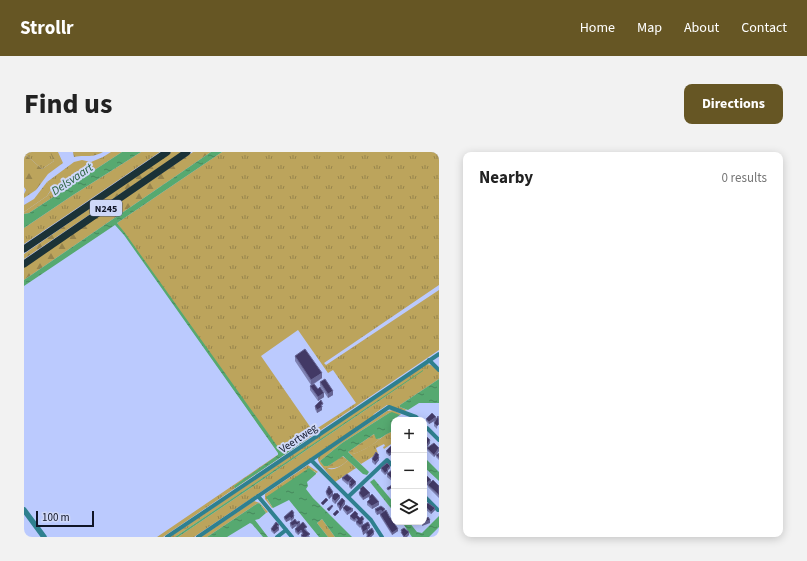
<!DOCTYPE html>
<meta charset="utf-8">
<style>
:root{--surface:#fff;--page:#f2f2f2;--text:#222;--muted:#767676;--line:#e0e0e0;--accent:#665624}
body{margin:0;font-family:"Source Sans 3",sans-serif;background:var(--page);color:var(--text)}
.controls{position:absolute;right:12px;bottom:12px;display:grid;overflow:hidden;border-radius:8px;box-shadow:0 2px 10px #0003}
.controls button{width:36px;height:36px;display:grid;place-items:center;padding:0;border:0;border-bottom:1px solid var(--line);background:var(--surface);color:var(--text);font:20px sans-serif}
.scale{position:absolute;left:12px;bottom:10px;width:58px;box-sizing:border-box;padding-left:4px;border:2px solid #101527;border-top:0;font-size:11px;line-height:14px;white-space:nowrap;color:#101527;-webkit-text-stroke:3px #cfd8f8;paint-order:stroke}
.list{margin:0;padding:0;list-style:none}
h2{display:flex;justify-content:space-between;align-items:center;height:52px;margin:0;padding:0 16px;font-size:17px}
h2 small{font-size:13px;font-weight:400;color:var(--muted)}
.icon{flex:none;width:22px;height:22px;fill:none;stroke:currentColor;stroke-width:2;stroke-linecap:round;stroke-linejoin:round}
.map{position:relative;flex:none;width:415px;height:385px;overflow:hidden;border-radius:8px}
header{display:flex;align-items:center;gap:24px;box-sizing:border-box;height:56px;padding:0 20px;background:var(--accent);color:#fff}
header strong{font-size:19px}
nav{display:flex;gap:22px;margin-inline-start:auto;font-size:14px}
.intro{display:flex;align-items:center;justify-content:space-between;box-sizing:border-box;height:96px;padding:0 24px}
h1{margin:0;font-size:28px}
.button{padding:10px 18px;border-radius:8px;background:var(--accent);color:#fff;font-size:14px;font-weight:700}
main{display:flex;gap:24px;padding:0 24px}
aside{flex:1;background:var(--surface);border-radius:8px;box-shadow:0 2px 10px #0003}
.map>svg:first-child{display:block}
.grass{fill:url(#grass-tufts);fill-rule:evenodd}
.forest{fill:url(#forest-firs)}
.wetland{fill:url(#wetland-marsh)}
.water{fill:url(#water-ripples)}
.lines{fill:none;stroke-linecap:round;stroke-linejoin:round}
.minor{stroke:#2f808f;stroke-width:4}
.tertiary{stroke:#2f808f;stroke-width:5.5}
.primary{stroke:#1b3237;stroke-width:7}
.wall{fill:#7e82b2}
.shaded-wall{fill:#666493}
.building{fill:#423965;stroke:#666493}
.labels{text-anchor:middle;stroke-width:4;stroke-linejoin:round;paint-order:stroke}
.shield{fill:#cfd8f8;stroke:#495066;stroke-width:1}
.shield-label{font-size:10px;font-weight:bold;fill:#101527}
.street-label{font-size:11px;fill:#101527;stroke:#cfd8f8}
.water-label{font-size:12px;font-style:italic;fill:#245f38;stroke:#cfd8f8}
</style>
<header>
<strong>Strollr</strong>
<nav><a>Home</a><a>Map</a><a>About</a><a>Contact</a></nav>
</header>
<div class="intro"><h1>Find us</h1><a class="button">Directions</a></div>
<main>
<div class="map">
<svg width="415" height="385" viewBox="0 0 415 385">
<defs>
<pattern id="grass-tufts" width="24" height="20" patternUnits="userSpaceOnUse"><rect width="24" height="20" fill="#bca45c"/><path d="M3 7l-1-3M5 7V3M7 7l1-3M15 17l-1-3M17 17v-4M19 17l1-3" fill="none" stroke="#97844c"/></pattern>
<pattern id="forest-firs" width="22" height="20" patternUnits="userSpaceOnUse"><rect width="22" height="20" fill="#bca45c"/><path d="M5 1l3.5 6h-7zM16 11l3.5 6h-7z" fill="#97844c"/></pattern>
<pattern id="wetland-marsh" width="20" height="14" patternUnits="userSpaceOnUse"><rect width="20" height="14" fill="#bca45c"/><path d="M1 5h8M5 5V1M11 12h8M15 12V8" fill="none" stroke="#97844c"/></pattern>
<pattern id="water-ripples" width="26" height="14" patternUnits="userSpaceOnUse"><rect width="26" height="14" fill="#56a970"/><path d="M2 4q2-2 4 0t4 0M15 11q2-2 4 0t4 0" fill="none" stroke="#46885c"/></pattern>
</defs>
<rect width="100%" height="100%" fill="#bbcafe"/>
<g class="grass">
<path d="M 0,0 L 27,0 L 30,9 L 18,17 L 2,3 L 0,5 Z"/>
<path d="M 87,0 L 98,0 L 5,61 L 0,62 L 0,60 L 23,44 L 28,37 L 23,30 L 50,10 L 58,8 L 67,10 L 79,5 Z"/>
<path d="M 117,0 L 136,0 L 0,92 L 0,76 L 49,43 Z"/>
<path d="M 198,0 L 415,0 L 415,133 L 300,211 L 302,213 L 415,138 L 415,198 L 139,385 L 133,385 L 255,302 L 93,71 ZM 274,178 L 304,221 L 309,218 L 332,251 L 289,279 L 237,204 Z"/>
<path d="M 403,212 L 407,213 L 415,219 L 415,227 L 376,253 L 376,255 L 383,258 L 380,259 L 363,253 L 350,262 L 348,265 L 170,385 L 154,385 L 399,219 L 151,385 L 146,385 Z"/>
<path d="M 369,258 L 377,262 L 376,263 L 365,261 L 318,291 L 296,309 C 298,311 301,315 303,316 C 310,320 319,313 324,308 L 332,316 L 311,330 L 296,312 L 294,308 L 294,305 L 363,259 Z"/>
<path d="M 367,280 L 370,283 L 370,290 L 360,297 L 359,295 L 361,294 L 360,292 L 352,296 L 355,304 L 353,302 L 337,312 L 328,304 L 329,302 C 336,300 347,294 353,289 C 358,286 361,282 367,280 Z"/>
<path d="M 284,313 L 294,320 L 292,321 L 290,319 L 243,347 L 249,356 L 248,356 L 241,347 L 241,342 Z"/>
<path d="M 230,349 L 236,351 L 244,360 L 242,361 L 236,352 L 234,351 L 183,385 L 177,385 Z"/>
<path d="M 298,367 L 311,385 L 304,385 L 293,371 Z"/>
</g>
<g class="forest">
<path d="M 26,0 L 34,0 L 39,11 L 24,22 L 12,38 L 0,46 L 0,42 L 2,38 L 0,35 L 0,5 L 2,3 L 18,17 L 30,9 Z"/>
<path d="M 49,0 L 79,0 C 66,7 62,2 50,5 Z"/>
<path d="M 147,0 L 158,0 L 0,107 L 0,102 Z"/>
<path d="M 169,0 L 187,0 L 0,128 L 0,115 Z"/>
<path d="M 23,30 L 28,36 L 23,44 L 0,60 L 0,53 L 10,47 Z"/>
</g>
<g class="wetland">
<path d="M 350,282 L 354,287 L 357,285 C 352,292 337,300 329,302 L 330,305 L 324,300 Z"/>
<path d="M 318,304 L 324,308 C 317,315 312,317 302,316 L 300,314 L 304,314 Z"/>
</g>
<g class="water">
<path d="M 98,0 L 117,0 L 49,43 L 0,76 L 0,62 L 5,61 Z"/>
<path d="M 187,0 L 198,0 L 93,71 L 101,81 L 256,298 L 260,300 L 280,286 L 282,288 L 211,336 L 210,334 L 254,303 L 254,301 L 100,83 L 91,73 L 0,134 L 0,128 Z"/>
<path d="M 399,218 L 399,219 L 154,385 L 151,385 Z"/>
<path d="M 415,227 L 415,251 L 395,251 L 384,258 L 376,255 L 376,253 Z"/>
<path d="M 368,260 L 376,263 L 373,265 L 373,268 L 370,268 L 370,283 L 367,280 C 361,282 358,287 352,287 L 350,282 L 324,300 L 345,320 L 343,323 L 339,322 L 319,304 L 304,314 L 300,314 L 296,309 L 318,291 L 365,261 Z"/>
<path d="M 400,305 L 415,320 L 415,329 L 400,315 Z"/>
<path d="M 285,316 L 292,321 L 292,322 L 283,330 L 284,334 L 282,337 L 289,346 L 328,385 L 311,385 L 298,367 L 293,371 L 304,385 L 295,385 L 265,348 L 249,356 L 242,345 Z"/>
<path d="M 350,327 L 370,351 L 370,360 L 346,330 Z"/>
<path d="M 234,351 L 236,352 L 242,361 L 235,367 L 231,368 L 244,385 L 239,385 L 228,372 L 226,371 L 203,385 L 183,385 Z"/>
<path d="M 415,364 L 415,375 L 405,385 L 388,385 L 378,370 L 385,370 L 393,380 L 398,381 Z"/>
</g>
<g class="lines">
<g class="minor">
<path d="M 405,208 L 415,218"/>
<path d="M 400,279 L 403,276 L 415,288"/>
<path d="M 287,308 L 347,368 L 358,385"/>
<path d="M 234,344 L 268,385"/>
<path d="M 325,344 L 363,308 L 370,315"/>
<path d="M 400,344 L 414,358"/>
<path d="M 143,385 L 415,202"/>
<path d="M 174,385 L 365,255 L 392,265 L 395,268"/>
<path d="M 253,385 L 262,378"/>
</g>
<path class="tertiary" d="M 0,358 L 20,385"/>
<g class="primary">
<path d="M 0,97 L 143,0"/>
<path d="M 0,112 L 163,0"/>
</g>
</g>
<g class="wall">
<path d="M 271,204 L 298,226 L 290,232 L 300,245 L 294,249 L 286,238 L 286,234 L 287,233 L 271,209 Z"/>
<path d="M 296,230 L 309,243 L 304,246 L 296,234 Z"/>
<path d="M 291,254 L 299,254 L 298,255 L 298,258 L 293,261 L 291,257 Z"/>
<path d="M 414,264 L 413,277 L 410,274 L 410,271 Z"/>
<path d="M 402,267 L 412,268 L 405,272 L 402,269 Z"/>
<path d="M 400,284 L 406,291 L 403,295 L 415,299 L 410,305 L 403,298 L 403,296 L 402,297 L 400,295 Z"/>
<path d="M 370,295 L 370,301 L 365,304 L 362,301 L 362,299 Z"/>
<path d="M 415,301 L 415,308 L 412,305 L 412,303 Z"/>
<path d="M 355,303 L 355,308 L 351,313 L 348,310 L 348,307 Z"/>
<path d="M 357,316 L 366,316 L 364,318 L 364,320 L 361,323 L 357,319 Z"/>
<path d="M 370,318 L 370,334 L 368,330 L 368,329 L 363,325 L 363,322 Z"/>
<path d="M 400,321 L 407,330 L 415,334 L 415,346 L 404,335 L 404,333 L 405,332 L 401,335 L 400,334 Z"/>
<path d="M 318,326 L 328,327 L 332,332 L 327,337 L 325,335 L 325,331 L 324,333 L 318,328 Z"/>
<path d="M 336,337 L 346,344 L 355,353 L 348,357 L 343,353 L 343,350 L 345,348 L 345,345 L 346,344 L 339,348 L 335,343 L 335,341 L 336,339 Z"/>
<path d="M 302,340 L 309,342 L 316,346 L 311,352 L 308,349 L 308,344 L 305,347 L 302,342 Z"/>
<path d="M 313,352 L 321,352 L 316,359 L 315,358 L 315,356 L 313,354 Z"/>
<path d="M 401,354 L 411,358 L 407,362 L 401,357 Z"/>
<path d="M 319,356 L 329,359 L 323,363 L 319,358 Z"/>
<path d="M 351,357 L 361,359 L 374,379 L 368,383 L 356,364 L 356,362 L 357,361 L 353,363 L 351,360 Z"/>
<path d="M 270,361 L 270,366 L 267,369 L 266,368 L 262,370 L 260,367 L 260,365 Z"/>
<path d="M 326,364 L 334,364 L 340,369 L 339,370 L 339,373 L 346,376 L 344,377 L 344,379 L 350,382 L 347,385 L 343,385 L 342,381 L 339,383 L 337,375 L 336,376 L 332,372 L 332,370 L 333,369 L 332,369 L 331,370 L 329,369 L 326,367 Z"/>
<path d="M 273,370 L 283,378 L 282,379 L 286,385 L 277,385 L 277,383 L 278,382 L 277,380 L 274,383 L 271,380 L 271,377 L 273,376 L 272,374 L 268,377 L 266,374 L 266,371 Z"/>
<path d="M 255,373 L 255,378 L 250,382 L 247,379 L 247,377 Z"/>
</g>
<g class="shaded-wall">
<path d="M 298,221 L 298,226 L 287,233 L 287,228 Z"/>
<path d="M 309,239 L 309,243 L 304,246 L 304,242 Z"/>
<path d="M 300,241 L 300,245 L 294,249 L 294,245 Z"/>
<path d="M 298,255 L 298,258 L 293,261 L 293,258 Z"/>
<path d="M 412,265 L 412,268 L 405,272 L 405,270 Z"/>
<path d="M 406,288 L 406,291 L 402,297 L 402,295 Z"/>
<path d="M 415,296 L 415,299 L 410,305 L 410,303 Z"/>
<path d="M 370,299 L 370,301 L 365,304 L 365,302 Z"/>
<path d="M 355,306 L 355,308 L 351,313 L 351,310 Z"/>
<path d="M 366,314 L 366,316 L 364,318 L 364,320 L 361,323 L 363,317 Z"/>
<path d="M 407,328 L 407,331 L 401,335 L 401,332 Z"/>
<path d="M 332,330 L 332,332 L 327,337 L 327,335 Z"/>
<path d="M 309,340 L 309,343 L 305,347 L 305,344 Z"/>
<path d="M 346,341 L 346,344 L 339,348 L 339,346 Z"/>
<path d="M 316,344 L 316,346 L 311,352 L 311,349 Z"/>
<path d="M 321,349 L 321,352 L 316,359 L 316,357 Z"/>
<path d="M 355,350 L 355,353 L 348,357 L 348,354 Z"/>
<path d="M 411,356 L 411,358 L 407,362 L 407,360 Z"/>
<path d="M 329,357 L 329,359 L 323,363 L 323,360 Z"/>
<path d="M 357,358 L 357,361 L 353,363 L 353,360 Z"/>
<path d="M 270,364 L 270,366 L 267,369 L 267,367 Z"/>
<path d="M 266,365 L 266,368 L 262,370 L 262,368 Z"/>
<path d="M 406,368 L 406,371 L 398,374 L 398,371 Z"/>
<path d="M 276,370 L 276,373 L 273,376 L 273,373 Z"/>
<path d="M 272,372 L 272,374 L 268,377 L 268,374 Z"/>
<path d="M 346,374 L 346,376 L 344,377 L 344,379 L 339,383 L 339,380 L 343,375 Z"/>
<path d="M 255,376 L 255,378 L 250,382 L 250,380 Z"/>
<path d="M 374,377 L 374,379 L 368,383 L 368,381 Z"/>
<path d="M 277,378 L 277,380 L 274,383 L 274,381 Z"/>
<path d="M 350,380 L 350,382 L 347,385 L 345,385 Z"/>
<path d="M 385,380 L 385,383 L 383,385 L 380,385 Z"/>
</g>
<g class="building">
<path d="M 281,197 L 298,221 L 287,228 L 271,204 Z"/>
<path d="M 301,227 L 309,239 L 304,242 L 296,230 Z"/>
<path d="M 290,232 L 294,237 L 296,235 L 300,241 L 294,245 L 286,234 Z"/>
<path d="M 297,248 L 299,252 L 297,253 L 298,255 L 293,258 L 291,254 Z"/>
<path d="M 408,261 L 412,265 L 405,270 L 402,267 Z"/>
<path d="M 414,264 L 415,272 L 413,274 L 410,271 Z"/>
<path d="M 401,283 L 406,288 L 402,295 L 400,293 L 400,284 Z"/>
<path d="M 410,291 L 415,296 L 410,303 L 403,296 Z"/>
<path d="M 368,293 L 370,295 L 370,299 L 365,302 L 362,299 Z"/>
<path d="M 352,300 L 355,303 L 354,304 L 355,306 L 351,310 L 348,307 Z"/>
<path d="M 415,301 L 415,306 L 412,303 Z"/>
<path d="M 363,311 L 366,314 L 363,317 L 364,318 L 361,321 L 357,316 Z"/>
<path d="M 369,317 L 370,318 L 370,321 L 369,322 L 370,324 L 367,326 L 363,322 Z"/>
<path d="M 400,321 L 407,328 L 401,332 L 400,332 Z"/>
<path d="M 323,322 L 328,326 L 324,330 L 318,326 Z"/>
<path d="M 328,326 L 332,330 L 327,335 L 325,332 L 327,331 L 325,330 Z"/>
<path d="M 370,326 L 370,331 L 368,327 Z"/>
<path d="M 409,328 L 415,334 L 415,343 L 404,333 Z"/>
<path d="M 368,333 L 369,335 L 364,338 L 363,336 Z"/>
<path d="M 305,334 L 309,340 L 305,344 L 302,340 Z"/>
<path d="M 339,334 L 346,341 L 339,346 L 335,341 L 337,338 L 336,337 Z"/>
<path d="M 311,341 L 312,342 L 313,341 L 316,344 L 311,349 L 308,346 L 309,345 L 308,344 Z"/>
<path d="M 348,342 L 355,350 L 348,354 L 343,350 L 346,347 L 345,345 Z"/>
<path d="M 302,346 L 304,348 L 299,353 L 297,351 Z"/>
<path d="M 318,346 L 321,349 L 316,357 L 315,355 L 316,354 L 313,352 Z"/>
<path d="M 404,351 L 411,356 L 407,360 L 401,354 Z"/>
<path d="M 308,353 L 309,354 L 305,359 L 303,357 Z"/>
<path d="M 322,353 L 329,357 L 323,360 L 319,356 Z"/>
<path d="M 357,354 L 361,357 L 358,360 L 357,358 L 353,360 L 351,357 Z"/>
<path d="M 268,358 L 270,361 L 269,362 L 270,364 L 267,367 L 266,365 L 262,368 L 260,365 Z"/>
<path d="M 313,358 L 315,360 L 311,364 L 309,362 Z"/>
<path d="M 362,358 L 366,366 L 367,366 L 374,377 L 368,381 L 356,362 Z"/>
<path d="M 331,359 L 334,362 L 333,363 L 336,366 L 338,364 L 340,367 L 338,369 L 339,371 L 336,373 L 332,370 L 334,368 L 332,366 L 331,368 L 329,367 L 326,364 Z"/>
<path d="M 400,365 L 402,365 L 403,366 L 404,365 L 406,368 L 398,371 L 397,370 L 400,370 Z"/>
<path d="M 271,367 L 273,370 L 275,369 L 276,370 L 273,373 L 272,372 L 268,374 L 266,371 Z"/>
<path d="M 252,370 L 255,373 L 253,374 L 255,376 L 250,380 L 247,377 Z"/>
<path d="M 279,370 L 283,375 L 280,377 L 286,382 L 282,385 L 279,385 L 277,383 L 279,382 L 277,378 L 274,381 L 271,377 Z"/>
<path d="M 344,370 L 346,374 L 343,375 L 344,377 L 339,380 L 337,374 Z"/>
<path d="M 348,376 L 350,380 L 345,385 L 343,385 L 343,384 L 344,383 L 342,380 Z"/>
<path d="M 380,376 L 385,380 L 380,385 L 377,380 L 378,380 L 377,378 Z"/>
</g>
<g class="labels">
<rect class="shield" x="66" y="48" width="32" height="16" rx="3"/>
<g class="shield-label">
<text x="82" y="60">N245</text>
</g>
<g class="street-label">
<text transform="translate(274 286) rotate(-34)" y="4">Veertweg</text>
</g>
<g class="water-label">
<text transform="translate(48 27) rotate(-34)" y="4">Delsvaart</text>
</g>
</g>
</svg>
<div class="controls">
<button>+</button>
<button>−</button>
<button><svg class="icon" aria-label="layers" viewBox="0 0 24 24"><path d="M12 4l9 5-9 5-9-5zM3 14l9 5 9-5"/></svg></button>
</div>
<div class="scale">100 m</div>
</div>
<aside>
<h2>Nearby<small>0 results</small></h2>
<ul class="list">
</ul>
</aside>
</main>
